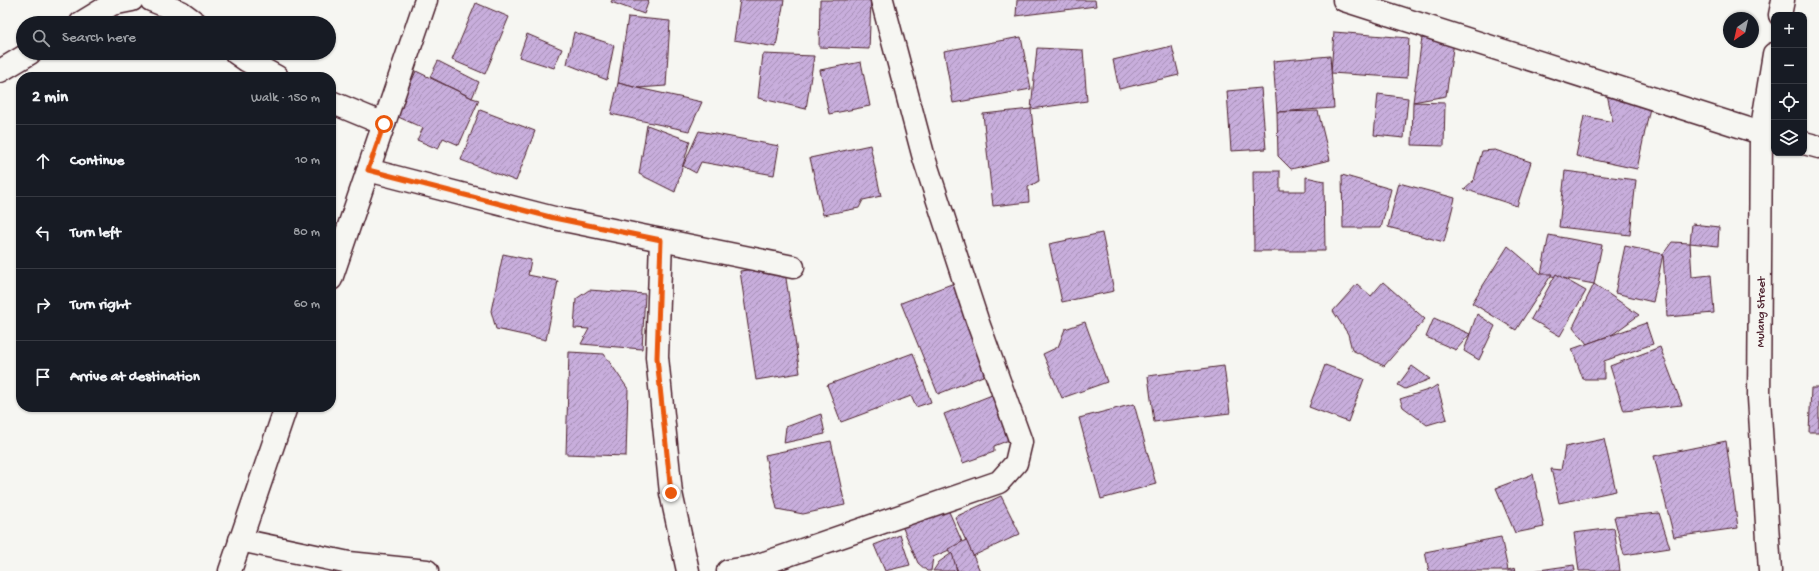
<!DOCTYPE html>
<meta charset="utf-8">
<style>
:root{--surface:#171b24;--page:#242831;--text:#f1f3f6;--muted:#9ea1a6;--line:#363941}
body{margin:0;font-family:"Gochi Hand",sans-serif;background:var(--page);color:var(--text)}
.controls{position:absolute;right:12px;top:12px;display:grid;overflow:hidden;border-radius:8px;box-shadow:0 1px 3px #0004}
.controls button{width:36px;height:36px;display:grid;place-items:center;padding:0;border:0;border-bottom:1px solid var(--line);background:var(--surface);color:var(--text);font:20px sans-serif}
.compass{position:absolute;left:1723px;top:12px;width:36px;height:36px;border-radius:50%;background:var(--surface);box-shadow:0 1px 3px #0004;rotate:214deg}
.stop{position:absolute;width:12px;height:12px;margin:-9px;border:3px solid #ea580c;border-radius:50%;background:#fff}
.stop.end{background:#ea580c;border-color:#fff;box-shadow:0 1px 4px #0008}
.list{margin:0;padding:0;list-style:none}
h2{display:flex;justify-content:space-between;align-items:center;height:52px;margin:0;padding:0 16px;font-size:17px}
h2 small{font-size:13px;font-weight:400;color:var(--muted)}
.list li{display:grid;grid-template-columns:26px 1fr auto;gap:12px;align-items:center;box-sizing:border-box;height:72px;padding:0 16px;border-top:1px solid var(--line)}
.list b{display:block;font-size:15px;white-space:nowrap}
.list em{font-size:13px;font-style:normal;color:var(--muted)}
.icon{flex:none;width:22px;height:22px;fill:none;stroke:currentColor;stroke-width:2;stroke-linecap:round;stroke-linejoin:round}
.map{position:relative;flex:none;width:1819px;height:571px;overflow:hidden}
.search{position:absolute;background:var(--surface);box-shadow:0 1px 3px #0004;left:16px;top:16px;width:320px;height:44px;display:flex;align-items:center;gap:10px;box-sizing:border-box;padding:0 14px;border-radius:22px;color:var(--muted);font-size:15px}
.panel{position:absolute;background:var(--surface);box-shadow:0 1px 3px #0004;left:16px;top:72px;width:320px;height:340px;border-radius:16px}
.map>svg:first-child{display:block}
.building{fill:url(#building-hatch);stroke:#4a1f2b}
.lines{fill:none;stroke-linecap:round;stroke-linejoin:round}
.minor-casing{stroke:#4a1f2b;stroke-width:25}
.tertiary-casing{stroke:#4a1f2b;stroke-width:25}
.minor{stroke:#f6f6f2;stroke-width:22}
.tertiary{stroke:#f6f6f2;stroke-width:22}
.route{stroke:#ea580c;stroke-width:5}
.labels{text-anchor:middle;stroke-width:4;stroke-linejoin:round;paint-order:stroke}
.street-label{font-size:12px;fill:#4a1f2b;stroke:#f6f6f2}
</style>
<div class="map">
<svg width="1819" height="571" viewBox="0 0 1819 571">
<defs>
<pattern id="building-hatch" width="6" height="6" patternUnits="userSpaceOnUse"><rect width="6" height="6" fill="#c8aedc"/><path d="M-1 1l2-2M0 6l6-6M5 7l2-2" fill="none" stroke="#a48db3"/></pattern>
</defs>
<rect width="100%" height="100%" fill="#f6f6f2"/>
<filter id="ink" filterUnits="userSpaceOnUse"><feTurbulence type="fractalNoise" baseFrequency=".025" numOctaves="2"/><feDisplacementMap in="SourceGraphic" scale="8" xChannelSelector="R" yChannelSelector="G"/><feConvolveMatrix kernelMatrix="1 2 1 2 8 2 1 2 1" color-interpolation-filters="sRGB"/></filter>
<g filter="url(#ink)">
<g class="building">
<path d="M 612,0 L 649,0 L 644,14 L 611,2 Z"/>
<path d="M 740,0 L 784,0 L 776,47 L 734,40 Z"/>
<path d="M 820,0 L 871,0 L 869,49 L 819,47 Z"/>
<path d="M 1017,0 L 1095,0 L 1096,6 L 1016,16 Z"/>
<path d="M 476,3 L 509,17 L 485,74 L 452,60 Z"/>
<path d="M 628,17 L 670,21 L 666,86 L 638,88 L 618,83 Z"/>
<path d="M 574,32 L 614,45 L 607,80 L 567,64 Z"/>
<path d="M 1334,32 L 1409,38 L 1407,78 L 1331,73 Z"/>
<path d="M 527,34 L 562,49 L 554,68 L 519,57 Z"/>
<path d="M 1021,37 L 1031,89 L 953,103 L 944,51 Z"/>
<path d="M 1422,38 L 1454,42 L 1446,96 L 1413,102 Z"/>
<path d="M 1172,46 L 1179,75 L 1119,89 L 1113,60 Z"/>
<path d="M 1037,48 L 1083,50 L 1087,101 L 1031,109 Z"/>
<path d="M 763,54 L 814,56 L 806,109 L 758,98 Z"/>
<path d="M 1330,56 L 1334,108 L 1277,112 L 1273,61 Z"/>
<path d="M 438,61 L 479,82 L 472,98 L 430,77 Z"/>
<path d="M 861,62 L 870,106 L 829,114 L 820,70 Z"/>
<path d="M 416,71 L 472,98 L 479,100 L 459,145 L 443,138 L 438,149 L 417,140 L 423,128 L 396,116 Z"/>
<path d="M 618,83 L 638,88 L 702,102 L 689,131 L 611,114 Z"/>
<path d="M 1261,88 L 1266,149 L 1231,151 L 1227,91 Z"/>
<path d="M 1378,94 L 1408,98 L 1404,138 L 1374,135 Z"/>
<path d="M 1607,94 L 1651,103 L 1637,169 L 1576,156 L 1584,116 L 1613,122 Z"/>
<path d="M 1413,102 L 1445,103 L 1444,146 L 1412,145 Z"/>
<path d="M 1031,109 L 1039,181 L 1028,187 L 1029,202 L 993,206 L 983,114 Z"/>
<path d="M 480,110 L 535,131 L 516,181 L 461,160 Z"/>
<path d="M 1318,111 L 1330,160 L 1291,169 L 1278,156 L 1277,112 Z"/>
<path d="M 647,125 L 690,141 L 675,192 L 639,174 Z"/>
<path d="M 699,131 L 779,146 L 774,175 L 701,162 L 696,173 L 683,166 Z"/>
<path d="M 870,145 L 881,196 L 863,200 L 859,208 L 823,215 L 810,158 Z"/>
<path d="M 1495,150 L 1531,162 L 1517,206 L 1464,189 L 1474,180 L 1482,151 Z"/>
<path d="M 1253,171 L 1280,171 L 1280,191 L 1306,191 L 1306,177 L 1324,181 L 1325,251 L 1254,251 Z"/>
<path d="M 1565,171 L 1636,180 L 1630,235 L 1559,227 Z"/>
<path d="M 1342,175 L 1391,189 L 1381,228 L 1343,228 Z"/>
<path d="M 1399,183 L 1455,198 L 1444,242 L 1388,227 Z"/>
<path d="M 1692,224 L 1719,227 L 1718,246 L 1690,243 Z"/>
<path d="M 1102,233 L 1114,291 L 1062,302 L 1049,244 Z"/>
<path d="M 1549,235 L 1602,245 L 1594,284 L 1541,274 Z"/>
<path d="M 1672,242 L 1690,243 L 1692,277 L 1711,275 L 1714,313 L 1667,317 L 1663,254 Z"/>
<path d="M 1508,246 L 1541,274 L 1552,274 L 1516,330 L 1472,303 Z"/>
<path d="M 1625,246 L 1663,254 L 1653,302 L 1615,293 Z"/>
<path d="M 503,254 L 531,260 L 528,275 L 558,281 L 546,340 L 496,329 L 491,311 Z"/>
<path d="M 784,265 L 800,373 L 756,380 L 740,271 Z"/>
<path d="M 1556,274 L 1586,291 L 1560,336 L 1531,319 Z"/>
<path d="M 957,282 L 993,372 L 938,394 L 901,303 Z"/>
<path d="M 1383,282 L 1425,319 L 1384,366 L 1352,350 L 1348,334 L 1333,311 L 1357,284 L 1371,296 Z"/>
<path d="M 1594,284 L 1639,315 L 1613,334 L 1587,344 L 1573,327 Z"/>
<path d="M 589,290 L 645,294 L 642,349 L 581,344 L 589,329 L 574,328 L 576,299 Z"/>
<path d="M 1477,314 L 1495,326 L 1479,360 L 1464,351 Z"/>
<path d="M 1434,318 L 1470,334 L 1456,350 L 1426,337 Z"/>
<path d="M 1085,322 L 1107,382 L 1062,398 L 1043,354 L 1058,347 L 1065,329 Z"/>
<path d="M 1646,323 L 1653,344 L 1604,361 L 1604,379 L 1583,379 L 1572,349 Z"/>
<path d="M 1660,347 L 1682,405 L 1624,411 L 1610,366 Z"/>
<path d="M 569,352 L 604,354 L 628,389 L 626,456 L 566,454 Z"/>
<path d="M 913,353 L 931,402 L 916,407 L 911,396 L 841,422 L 827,385 Z"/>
<path d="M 1325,365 L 1364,379 L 1348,422 L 1309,407 Z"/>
<path d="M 1224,366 L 1230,413 L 1154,422 L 1148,376 Z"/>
<path d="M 1412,366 L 1430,379 L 1405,389 L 1398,385 Z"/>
<path d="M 1437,385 L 1447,419 L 1427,425 L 1403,407 L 1400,399 L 1431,389 Z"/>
<path d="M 1811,388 L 1819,388 L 1819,432 L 1809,432 Z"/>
<path d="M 997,393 L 1014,438 L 994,446 L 994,452 L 963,463 L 944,414 Z"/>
<path d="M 1134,404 L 1156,484 L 1101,499 L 1079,418 Z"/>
<path d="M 821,414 L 825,434 L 784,443 L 786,427 Z"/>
<path d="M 1604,439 L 1616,491 L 1559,503 L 1551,469 L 1561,470 L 1565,447 Z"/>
<path d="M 831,441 L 845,505 L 803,514 L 777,509 L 765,455 Z"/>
<path d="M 1726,441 L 1738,528 L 1674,537 L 1654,456 Z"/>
<path d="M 1533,474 L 1544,527 L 1515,533 L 1496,488 Z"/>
<path d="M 1001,496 L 1020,534 L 973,556 L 955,517 Z"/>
<path d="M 947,507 L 963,544 L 933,557 L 931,571 L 927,571 L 918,563 L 902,526 Z"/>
<path d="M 1659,513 L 1670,548 L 1624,555 L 1614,517 Z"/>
<path d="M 1614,528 L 1620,571 L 1579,571 L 1574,533 Z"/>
<path d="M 900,535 L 910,565 L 885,571 L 874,545 Z"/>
<path d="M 1501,537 L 1508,570 L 1515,568 L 1516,571 L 1429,571 L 1425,552 Z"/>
<path d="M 966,540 L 980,571 L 958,571 L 948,549 Z"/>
<path d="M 952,553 L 957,571 L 933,571 L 939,562 Z"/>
<path d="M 1574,565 L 1575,571 L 1532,571 Z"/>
</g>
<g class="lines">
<g class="minor-casing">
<g id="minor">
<path d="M 151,0 L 181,12 L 196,23"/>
<path d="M 81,23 L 112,4 L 132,0"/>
<path d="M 236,53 L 246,60 L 277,77"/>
<path d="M 0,71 L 30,53"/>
<path d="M 331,102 L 384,124"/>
<path d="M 1804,143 L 1819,147"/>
<path d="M 368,170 L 554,218 L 793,267"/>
<path d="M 661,240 L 657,357 L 671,493 L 688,571"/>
<path d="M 240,540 L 349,563 L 427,571"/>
<path d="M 728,571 L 753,567 L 999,482 L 1016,463 L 1021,442 L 977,320 L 924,158 L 882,0"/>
</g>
</g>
<g class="tertiary-casing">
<g id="tertiary">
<path d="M 1344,0 L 1761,133"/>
<path d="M 1780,15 L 1783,0"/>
<path d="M 331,279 L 426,0"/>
<path d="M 230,571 L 286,407"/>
<path d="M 1770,571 L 1759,398 L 1761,133 L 1774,54"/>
</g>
</g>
<use href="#minor" class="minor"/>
<use href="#tertiary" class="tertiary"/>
</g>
</g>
<g class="lines" filter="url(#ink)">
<path class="route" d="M 384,124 L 368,170 L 554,218 L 661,240 L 657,358 L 671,493"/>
</g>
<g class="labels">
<g class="street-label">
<text transform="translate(1760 312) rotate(-89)" y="4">Mulang Street</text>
</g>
</g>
</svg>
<div class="controls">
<button>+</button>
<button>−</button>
<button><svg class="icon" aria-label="locate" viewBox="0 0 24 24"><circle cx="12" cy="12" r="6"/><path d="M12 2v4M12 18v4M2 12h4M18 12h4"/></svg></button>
<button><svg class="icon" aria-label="layers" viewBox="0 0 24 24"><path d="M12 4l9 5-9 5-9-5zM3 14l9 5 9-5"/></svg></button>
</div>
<svg class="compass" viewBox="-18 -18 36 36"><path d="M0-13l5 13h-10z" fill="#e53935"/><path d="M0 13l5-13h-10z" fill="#9ea1a6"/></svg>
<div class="stop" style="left:384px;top:124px"></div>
<div class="stop end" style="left:671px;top:493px"></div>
<div class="search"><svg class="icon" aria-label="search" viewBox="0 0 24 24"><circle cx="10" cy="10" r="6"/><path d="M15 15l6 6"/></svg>Search here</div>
<section class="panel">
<h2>2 min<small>Walk · 150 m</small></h2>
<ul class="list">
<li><svg class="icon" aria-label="ahead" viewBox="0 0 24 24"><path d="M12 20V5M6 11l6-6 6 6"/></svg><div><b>Continue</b></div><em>10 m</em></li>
<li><svg class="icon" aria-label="left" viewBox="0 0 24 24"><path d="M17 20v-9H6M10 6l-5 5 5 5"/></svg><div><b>Turn left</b></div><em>80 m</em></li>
<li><svg class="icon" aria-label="right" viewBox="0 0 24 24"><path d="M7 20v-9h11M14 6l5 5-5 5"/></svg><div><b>Turn right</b></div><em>60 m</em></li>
<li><svg class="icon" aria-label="arrive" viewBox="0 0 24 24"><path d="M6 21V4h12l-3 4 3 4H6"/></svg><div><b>Arrive at destination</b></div></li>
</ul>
</section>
</div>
